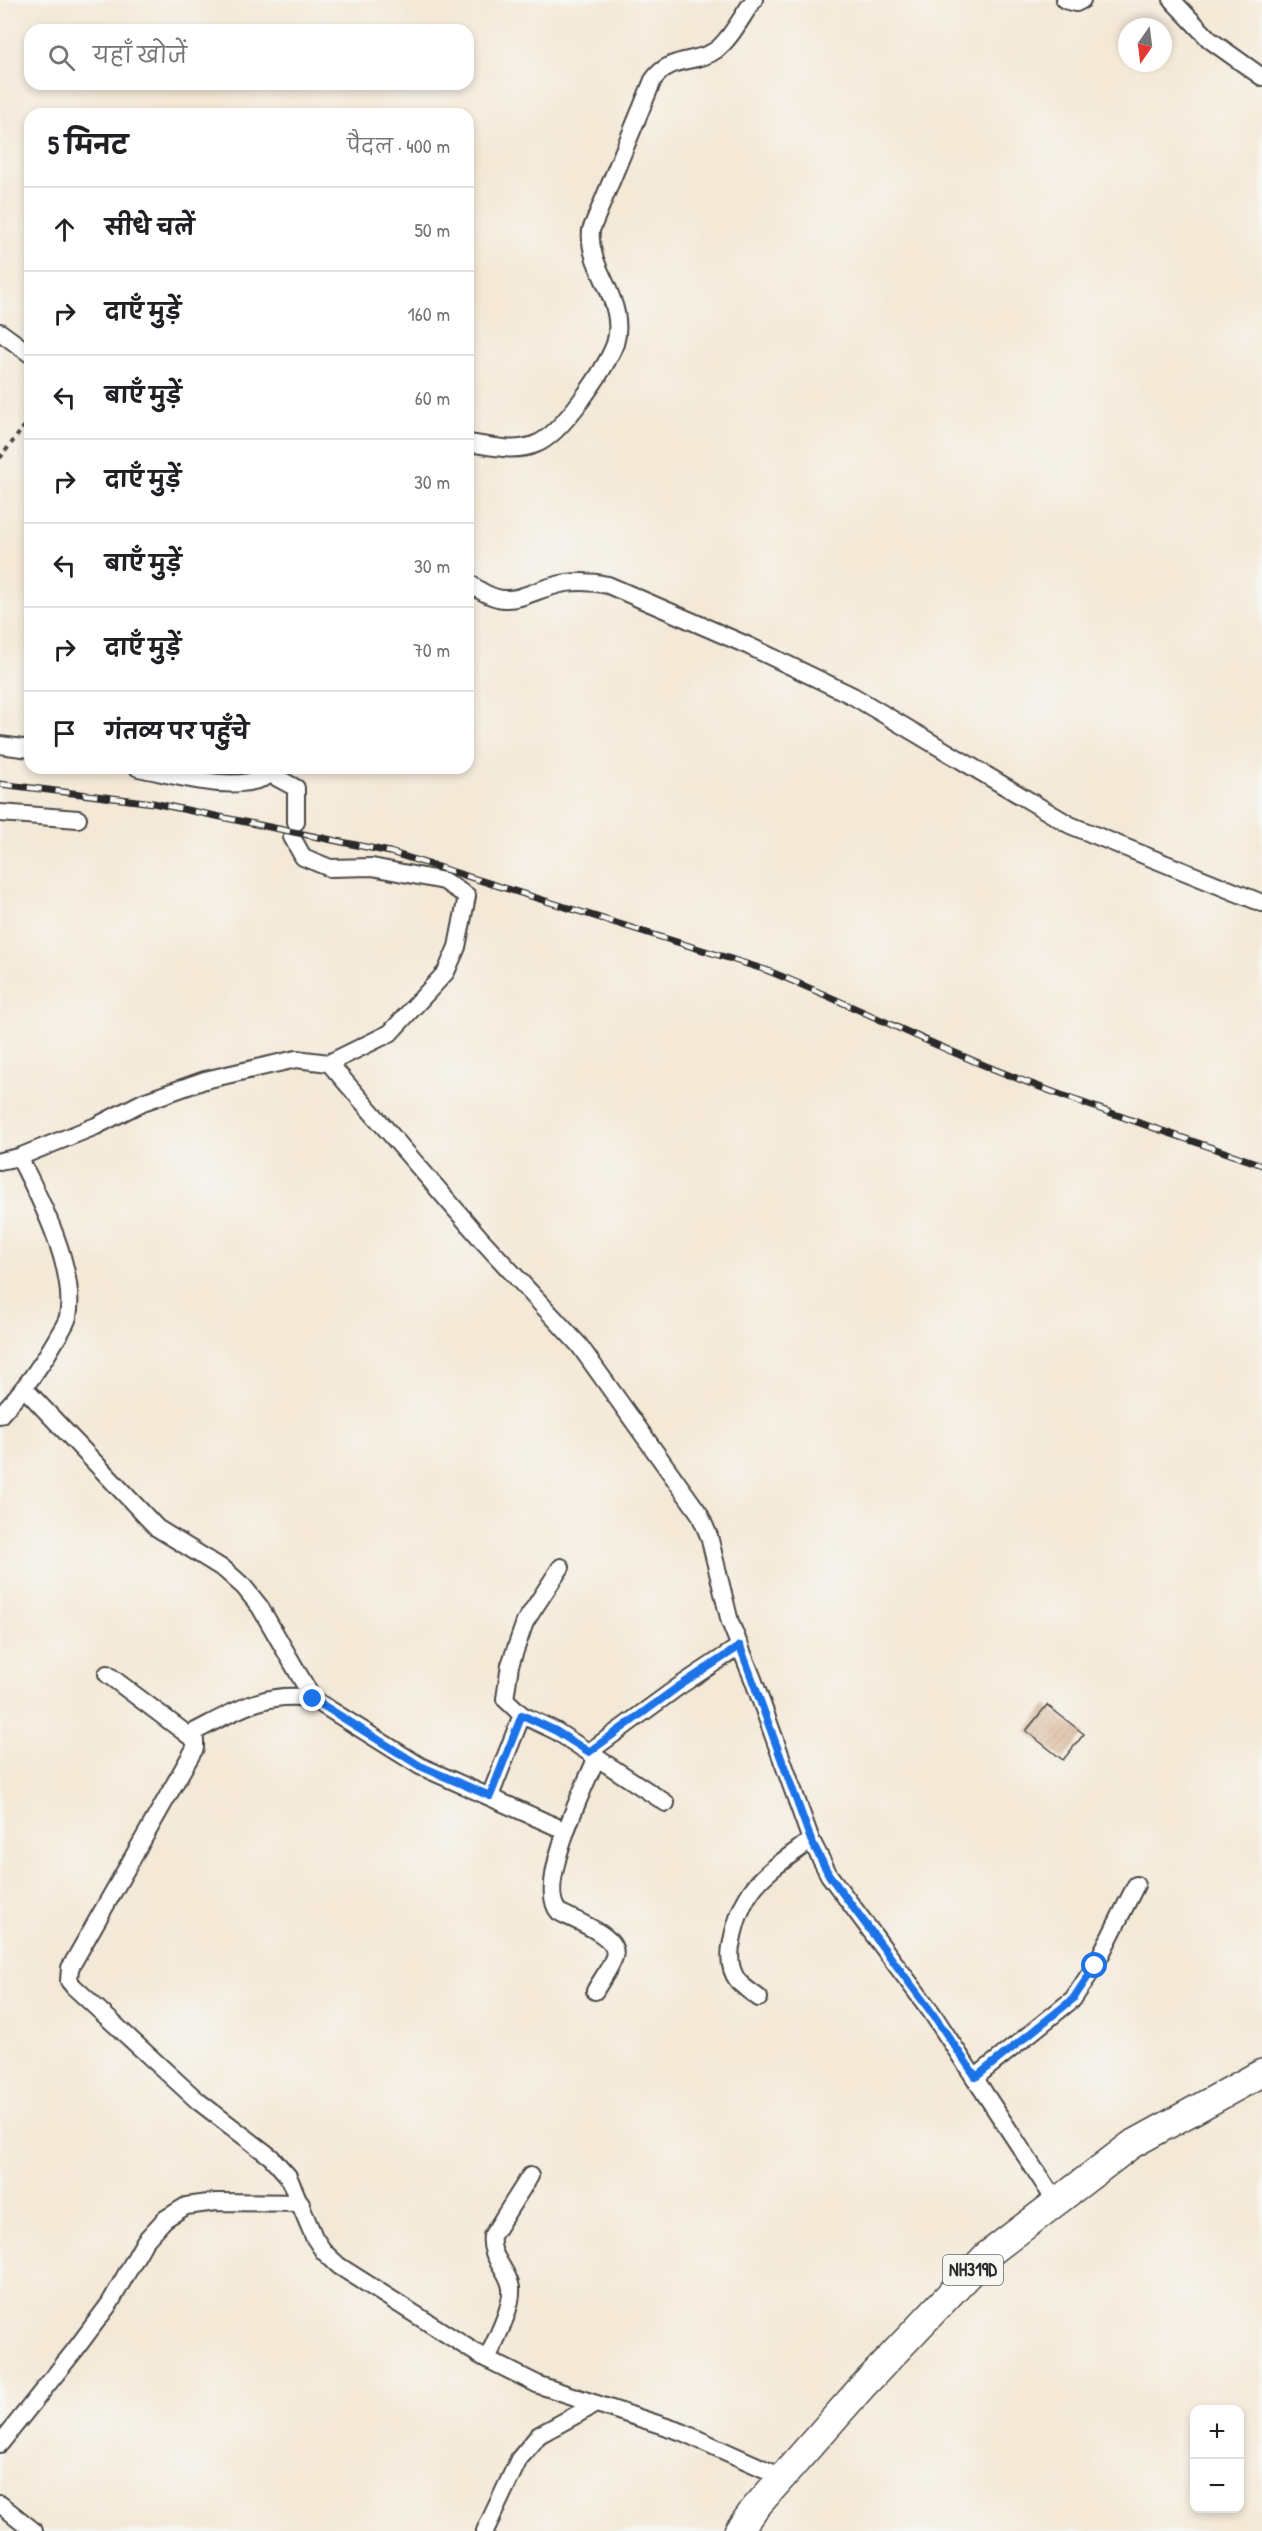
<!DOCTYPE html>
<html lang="hi">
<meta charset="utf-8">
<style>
:root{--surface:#fff;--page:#f2f2f2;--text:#202124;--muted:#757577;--line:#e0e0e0}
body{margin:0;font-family:"Patrick Hand","Playpen Sans Deva",sans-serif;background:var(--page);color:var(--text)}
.controls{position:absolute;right:18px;bottom:18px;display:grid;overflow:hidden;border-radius:12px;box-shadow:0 3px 9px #0003}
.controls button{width:54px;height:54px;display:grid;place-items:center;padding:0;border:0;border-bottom:2px solid var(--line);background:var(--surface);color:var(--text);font:30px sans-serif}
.compass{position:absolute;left:1118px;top:18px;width:54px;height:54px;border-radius:50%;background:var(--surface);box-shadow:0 3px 9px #0003;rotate:194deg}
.stop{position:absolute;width:18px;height:18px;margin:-14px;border:4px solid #1a73e8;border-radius:50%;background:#fff}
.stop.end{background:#1a73e8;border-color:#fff;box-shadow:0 2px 6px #0008}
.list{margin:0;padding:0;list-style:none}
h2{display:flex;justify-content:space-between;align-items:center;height:78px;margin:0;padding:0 24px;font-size:26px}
h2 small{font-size:20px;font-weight:400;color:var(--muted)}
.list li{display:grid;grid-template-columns:39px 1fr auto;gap:18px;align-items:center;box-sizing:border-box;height:84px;padding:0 24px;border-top:2px solid var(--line)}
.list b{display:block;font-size:22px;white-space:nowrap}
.list em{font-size:20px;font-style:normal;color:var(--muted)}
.icon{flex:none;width:33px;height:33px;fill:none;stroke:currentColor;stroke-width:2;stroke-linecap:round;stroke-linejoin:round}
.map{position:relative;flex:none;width:1262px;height:2531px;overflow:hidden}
.search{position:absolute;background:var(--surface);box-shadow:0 3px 9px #0003;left:24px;top:24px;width:450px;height:66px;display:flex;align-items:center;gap:15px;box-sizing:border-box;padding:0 21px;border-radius:18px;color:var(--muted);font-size:22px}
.panel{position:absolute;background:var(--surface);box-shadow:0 3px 9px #0003;left:24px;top:108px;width:450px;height:666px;border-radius:18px}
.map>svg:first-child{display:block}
.building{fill:url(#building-hatch)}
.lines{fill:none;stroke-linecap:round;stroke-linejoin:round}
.minor-casing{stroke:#494745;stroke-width:20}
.trunk-casing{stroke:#494745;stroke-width:30}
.path{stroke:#494745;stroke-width:4;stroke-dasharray:4.5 4.5;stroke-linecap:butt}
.minor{stroke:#fff;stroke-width:16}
.trunk{stroke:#fff;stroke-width:27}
.rail-casing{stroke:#2b2b2b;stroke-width:7}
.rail{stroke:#f6f6f2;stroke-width:4.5;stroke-dasharray:14;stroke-linecap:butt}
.route{stroke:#1a73e8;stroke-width:8}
.labels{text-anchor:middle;stroke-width:5;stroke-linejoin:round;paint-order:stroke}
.shield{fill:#f6f6f2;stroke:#686867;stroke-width:1.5}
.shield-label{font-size:18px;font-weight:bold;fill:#2b2b2b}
</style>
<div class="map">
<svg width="1262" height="2531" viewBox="0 0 1262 2531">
<defs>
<pattern id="building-hatch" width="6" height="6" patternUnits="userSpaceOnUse" patternTransform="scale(1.5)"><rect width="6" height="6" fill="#d2a27a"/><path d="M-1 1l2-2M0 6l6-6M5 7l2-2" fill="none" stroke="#ab8464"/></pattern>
</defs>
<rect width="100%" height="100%" fill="#f6f6f2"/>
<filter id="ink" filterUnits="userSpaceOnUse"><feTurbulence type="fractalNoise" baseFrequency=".0167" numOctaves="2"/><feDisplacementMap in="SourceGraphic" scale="12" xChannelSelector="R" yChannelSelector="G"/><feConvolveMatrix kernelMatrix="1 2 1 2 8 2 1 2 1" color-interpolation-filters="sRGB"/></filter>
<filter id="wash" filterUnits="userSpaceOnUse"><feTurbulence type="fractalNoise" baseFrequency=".008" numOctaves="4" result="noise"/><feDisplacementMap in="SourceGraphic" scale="24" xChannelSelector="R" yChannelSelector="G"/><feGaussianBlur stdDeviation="1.35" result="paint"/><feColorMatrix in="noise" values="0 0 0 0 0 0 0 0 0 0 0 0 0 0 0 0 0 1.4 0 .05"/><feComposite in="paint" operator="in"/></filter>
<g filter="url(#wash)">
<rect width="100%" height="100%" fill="#f4e8d6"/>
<g id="blocks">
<path class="building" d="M 1047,1705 L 1084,1734 L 1063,1760 L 1026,1731 Z"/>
</g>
</g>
<g filter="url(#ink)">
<use href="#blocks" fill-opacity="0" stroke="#494745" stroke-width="1.5"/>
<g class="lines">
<g class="minor-casing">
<g id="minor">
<path d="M 1065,0 L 1076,3 L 1082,0"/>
<path d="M 1172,0 L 1210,40 L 1262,77"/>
<path d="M 0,332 L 30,354"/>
<path d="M 468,443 C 490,446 515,453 536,444 C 561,435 605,370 615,344 C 618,334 618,323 616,313 C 610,283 588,261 591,230 L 653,80 C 670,55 697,64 716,50 C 732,38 742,15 754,0"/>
<path d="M 468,582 C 511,616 523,590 566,583 C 580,581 595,582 608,585 L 749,646 L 853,696 L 1070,825 L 1262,903"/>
<path d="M 0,745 L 30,749"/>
<path d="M 138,768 C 178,775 247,799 279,768"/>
<path d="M 272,775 L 296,788 L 296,822"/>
<path d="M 0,813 L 78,819"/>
<path d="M 329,1063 L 481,1239 L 579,1345 L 699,1513 L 709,1536 L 730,1622 L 753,1679 L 811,1840 L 829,1875 L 932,2013 L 1056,2202"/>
<path d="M 0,1161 L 19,1157 L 96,1126 L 143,1102 L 205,1080 L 296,1059 L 329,1063 L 390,1033 L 446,972 L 457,947 L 467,896 L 444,881 L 372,867 L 330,868 L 303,857 L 292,837"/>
<path d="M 25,1389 L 157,1528 L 225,1570 L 244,1587 L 260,1607 L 313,1699"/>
<path d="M 0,1415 C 23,1391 41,1367 57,1338 C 61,1331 66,1324 68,1317 C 77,1270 40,1198 19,1157"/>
<path d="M 107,1674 L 188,1735 L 195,1740 L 195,1748 L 70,1968 L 69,1981 L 74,1987 L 198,2101 L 271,2157 L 288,2176 L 314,2237 L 324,2252 L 339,2266 L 481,2356 L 539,2385 L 682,2432 L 782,2477"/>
<path d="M 522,1715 L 505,1699 L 510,1665 L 525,1622 L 561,1567"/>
<path d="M 188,1735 C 230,1714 266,1689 313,1699 L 420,1766 L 566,1831"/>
<path d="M 589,1752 L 678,1687 L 740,1646"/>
<path d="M 490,1796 L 522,1715 L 556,1731 L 666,1803"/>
<path d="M 595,1991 C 601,1980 610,1969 614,1957 C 621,1936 573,1920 559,1912 C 535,1887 584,1787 597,1757"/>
<path d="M 759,1998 C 752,1993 743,1987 738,1981 C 729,1969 729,1954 732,1941 C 743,1884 767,1873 811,1840"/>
<path d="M 976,2077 L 1073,1999 L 1095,1966 L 1136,1885"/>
<path d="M 487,2359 C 495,2341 513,2307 511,2288 C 508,2268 489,2258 492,2236 L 530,2176"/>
<path d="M 0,2444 L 75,2350 L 110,2303 L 145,2241 L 165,2219 L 186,2206 L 216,2202 L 301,2203"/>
<path d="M 0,2504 L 34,2531"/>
<path d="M 485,2531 L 519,2459 L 539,2435 L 596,2404"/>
</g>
</g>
<g class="trunk-casing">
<path id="trunk" d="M 738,2531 L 755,2508 L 861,2388 L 986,2256 L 1131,2145 L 1262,2073"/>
</g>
<path class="path" d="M 0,458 L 30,419"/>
<use href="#minor" class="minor"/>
<use href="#trunk" class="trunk"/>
<g class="rail-casing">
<path id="rail" d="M 0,784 L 153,803 L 390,852 L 766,970 C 844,1001 918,1039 996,1070 C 1083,1105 1173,1134 1262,1165"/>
</g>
<use href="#rail" class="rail"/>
</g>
</g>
<g class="lines" filter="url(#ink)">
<path class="route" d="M 313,1699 L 420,1766 L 490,1796 L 522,1715 L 556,1731 L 589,1752 L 678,1687 L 740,1646 L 811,1840 L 829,1875 L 932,2013 L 976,2077 L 1073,1999 L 1095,1966"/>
</g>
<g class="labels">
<rect class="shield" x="943" y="2255" width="60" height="30" rx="4.5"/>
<g class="shield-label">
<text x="973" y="2276">NH319D</text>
</g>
</g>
</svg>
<div class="controls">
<button>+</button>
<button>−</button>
</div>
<svg class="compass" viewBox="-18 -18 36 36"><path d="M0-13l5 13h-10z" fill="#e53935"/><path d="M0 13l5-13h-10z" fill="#757577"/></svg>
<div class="stop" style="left:1095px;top:1966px"></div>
<div class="stop end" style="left:313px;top:1699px"></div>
<div class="search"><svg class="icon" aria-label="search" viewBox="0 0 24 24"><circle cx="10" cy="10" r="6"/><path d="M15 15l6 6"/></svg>यहाँ खोजें</div>
<section class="panel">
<h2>5 मिनट<small>पैदल · 400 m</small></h2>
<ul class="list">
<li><svg class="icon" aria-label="ahead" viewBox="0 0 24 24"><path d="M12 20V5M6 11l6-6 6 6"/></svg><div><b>सीधे चलें</b></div><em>50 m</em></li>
<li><svg class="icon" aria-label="right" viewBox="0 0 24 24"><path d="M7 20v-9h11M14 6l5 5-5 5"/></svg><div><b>दाएँ मुड़ें</b></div><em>160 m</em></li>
<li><svg class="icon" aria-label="left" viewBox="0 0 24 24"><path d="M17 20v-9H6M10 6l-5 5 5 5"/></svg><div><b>बाएँ मुड़ें</b></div><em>60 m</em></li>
<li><svg class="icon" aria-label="right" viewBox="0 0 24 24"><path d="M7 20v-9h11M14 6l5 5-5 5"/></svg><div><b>दाएँ मुड़ें</b></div><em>30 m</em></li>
<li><svg class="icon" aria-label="left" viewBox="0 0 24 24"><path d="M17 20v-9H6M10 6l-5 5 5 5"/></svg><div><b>बाएँ मुड़ें</b></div><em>30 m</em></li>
<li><svg class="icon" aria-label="right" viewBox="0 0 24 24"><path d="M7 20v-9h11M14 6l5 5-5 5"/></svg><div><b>दाएँ मुड़ें</b></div><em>70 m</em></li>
<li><svg class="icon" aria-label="arrive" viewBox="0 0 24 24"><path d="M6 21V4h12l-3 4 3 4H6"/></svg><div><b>गंतव्य पर पहुँचे</b></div></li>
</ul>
</section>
</div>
